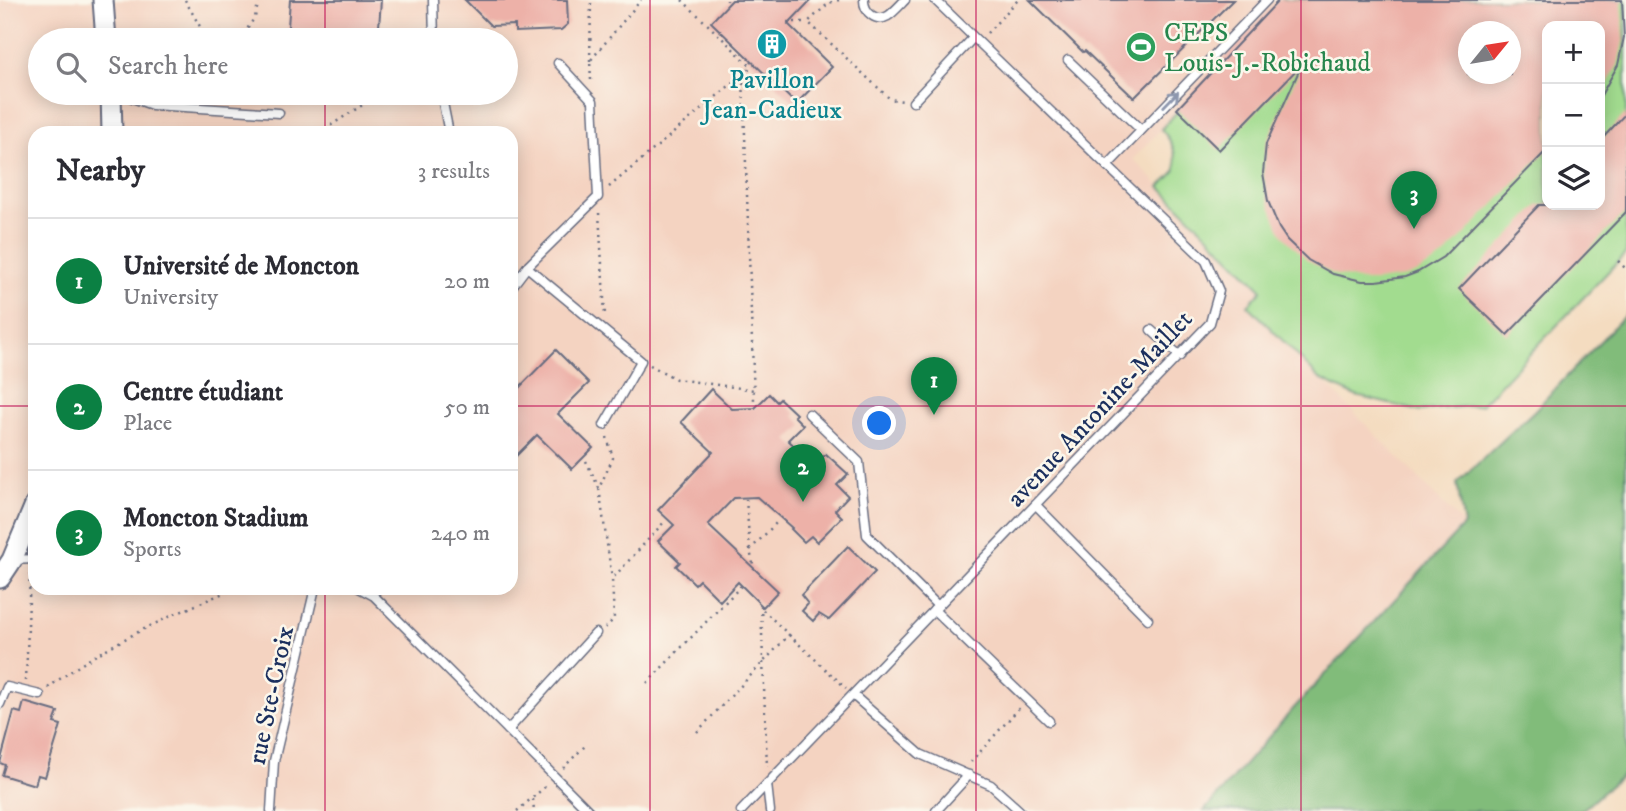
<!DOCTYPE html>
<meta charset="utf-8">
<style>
:root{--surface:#fff;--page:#f2f2f3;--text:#2b2b33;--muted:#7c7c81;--line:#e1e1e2;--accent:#0b8043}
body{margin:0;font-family:"IM FELL DW Pica",serif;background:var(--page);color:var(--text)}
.controls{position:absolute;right:21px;top:21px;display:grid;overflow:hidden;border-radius:14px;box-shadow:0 4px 18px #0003}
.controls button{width:63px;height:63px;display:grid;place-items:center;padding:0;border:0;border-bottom:2px solid var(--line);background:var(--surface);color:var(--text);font:35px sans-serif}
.compass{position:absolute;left:1458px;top:21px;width:63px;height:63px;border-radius:50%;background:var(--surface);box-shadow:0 4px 18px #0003;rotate:60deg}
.you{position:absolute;left:880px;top:424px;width:24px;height:24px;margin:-18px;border:5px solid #fff;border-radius:50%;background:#1a73e8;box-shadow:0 0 0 10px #1a73e833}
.badge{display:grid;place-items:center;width:46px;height:46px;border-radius:50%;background:var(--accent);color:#fff;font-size:23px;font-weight:700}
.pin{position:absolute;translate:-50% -58px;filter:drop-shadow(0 2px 4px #0008)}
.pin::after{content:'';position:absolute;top:37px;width:24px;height:21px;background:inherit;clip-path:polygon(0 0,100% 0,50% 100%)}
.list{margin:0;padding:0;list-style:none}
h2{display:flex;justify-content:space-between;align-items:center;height:91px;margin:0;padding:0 28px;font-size:30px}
h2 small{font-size:23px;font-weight:400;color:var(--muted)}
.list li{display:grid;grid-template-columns:46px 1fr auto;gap:21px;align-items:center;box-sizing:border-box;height:126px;padding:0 28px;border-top:2px solid var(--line)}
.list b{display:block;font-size:26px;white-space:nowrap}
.list p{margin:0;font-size:23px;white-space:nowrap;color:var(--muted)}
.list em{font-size:23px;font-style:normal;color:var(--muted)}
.icon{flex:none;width:38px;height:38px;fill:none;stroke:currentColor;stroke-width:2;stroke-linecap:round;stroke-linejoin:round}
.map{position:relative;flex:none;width:1626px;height:811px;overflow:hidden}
.search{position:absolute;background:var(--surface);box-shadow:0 4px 18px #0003;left:28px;top:28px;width:490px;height:77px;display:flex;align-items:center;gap:18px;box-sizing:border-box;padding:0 24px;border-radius:38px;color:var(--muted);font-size:26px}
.panel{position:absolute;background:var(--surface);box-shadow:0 4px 18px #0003;left:28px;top:126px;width:490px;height:469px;border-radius:21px}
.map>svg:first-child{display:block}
.built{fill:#f4d3c1;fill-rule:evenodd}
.green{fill:#a2dc8f;stroke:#5e8676;stroke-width:2;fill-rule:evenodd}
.forest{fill:#81bc7a;stroke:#4e766c;stroke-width:2}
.building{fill:#edb1a8;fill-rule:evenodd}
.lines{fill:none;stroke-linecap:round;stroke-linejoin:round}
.service-casing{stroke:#676c80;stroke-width:11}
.tertiary-casing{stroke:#676c80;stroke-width:23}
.path{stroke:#676c80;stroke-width:2.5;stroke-dasharray:2 5;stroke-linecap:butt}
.service{stroke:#fff;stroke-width:8}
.tertiary{stroke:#fff;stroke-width:19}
.oneway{stroke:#8d97ae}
.grid{fill:none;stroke:#c2185b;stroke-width:2;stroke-opacity:0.55}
.labels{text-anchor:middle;stroke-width:5;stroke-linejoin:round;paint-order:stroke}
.leisure-label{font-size:26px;fill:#27864d;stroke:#fbf7ec;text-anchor:start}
.culture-label{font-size:26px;fill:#0d838f;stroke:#fbf7ec}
.street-label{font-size:26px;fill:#1b2f5e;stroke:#fbf7ec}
</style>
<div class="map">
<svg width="1626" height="811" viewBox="0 0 1626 811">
<rect width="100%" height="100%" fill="#fbf7ec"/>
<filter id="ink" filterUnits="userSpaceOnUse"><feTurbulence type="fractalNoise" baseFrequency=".0143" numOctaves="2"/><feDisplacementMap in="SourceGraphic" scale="14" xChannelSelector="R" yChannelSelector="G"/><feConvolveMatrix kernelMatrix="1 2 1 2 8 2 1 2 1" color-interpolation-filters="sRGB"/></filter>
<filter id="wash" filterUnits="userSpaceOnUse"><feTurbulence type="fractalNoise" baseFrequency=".00686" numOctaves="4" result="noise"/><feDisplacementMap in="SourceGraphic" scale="28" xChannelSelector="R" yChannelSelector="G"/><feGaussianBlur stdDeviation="1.57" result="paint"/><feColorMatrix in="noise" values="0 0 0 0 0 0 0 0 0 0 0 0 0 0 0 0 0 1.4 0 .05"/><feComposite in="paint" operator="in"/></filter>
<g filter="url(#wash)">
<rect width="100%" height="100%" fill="#f4dcc0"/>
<path class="built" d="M 0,0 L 1281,0 L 1133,159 L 1262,290 L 1249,305 L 1464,525 L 1294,708 L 1204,811 L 0,811 ZM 40,40 L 506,40 L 506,93 L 40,93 ZM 35,133 L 511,133 L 511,588 L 35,588 Z"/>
<path class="green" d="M 1281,0 L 1626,0 L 1626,253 L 1481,405 L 1419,411 L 1356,396 L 1320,379 L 1248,305 L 1262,290 L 1160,187 L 1176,170 C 1176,152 1173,142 1161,129 ZM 1547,26 L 1600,26 L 1600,205 L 1547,205 ZM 1468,32 L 1510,32 L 1510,74 L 1468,74 Z"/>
<path class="forest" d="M 1626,314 L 1626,772 L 1581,811 L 1204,811 L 1294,708 L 1464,525 L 1457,483 L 1535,410 Z"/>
<g id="blocks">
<g class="building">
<path d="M 290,0 L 381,0 L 378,40 L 287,40 Z"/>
<path d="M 465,0 L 567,0 L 568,24 L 561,30 L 515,32 L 515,25 L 491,26 Z"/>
<path d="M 732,0 L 811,0 L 788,24 L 832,67 L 796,104 L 711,22 Z"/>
<path d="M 1030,0 L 1233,0 L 1134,98 L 1085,51 L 1083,52 Z"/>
<path d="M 1279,0 L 1622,0 L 1624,37 L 1618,65 L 1600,97 L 1600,26 L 1547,26 L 1547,150 L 1443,257 L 1418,272 L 1405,277 L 1376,281 L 1362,281 L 1333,274 L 1308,260 L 1287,240 L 1279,228 L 1268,201 L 1263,173 L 1266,144 L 1302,64 L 1219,150 L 1177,109 ZM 1468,32 L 1510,32 L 1510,74 L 1468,74 Z"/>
<path d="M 1626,113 L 1626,212 L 1507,335 L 1459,289 L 1539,205 L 1600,205 L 1600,141 Z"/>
<path d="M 556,350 L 589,383 L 558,414 L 593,448 L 572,469 L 537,435 L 511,461 L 511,396 Z"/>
<path d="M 711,389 L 732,409 L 755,408 L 769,394 L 777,402 L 780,399 L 796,414 L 794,416 L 803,425 L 788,440 L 815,465 L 826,454 L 848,474 L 837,485 L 848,496 L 835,510 L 842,517 L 817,542 L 811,536 L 804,542 L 791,529 L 792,528 L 757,497 L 734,498 L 708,525 L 778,591 L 763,607 L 738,582 L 720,601 L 699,580 L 695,584 L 676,566 L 680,562 L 658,541 L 674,525 L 658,510 L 713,452 L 681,422 Z"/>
<path d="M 848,546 L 875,572 L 829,620 L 819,614 L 813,621 L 802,611 L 808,604 L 801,595 Z"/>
<path d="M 24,702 L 58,712 L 54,723 L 61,725 L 45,777 L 38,775 L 35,785 L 2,775 L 5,765 L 0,763 L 14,711 L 21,713 Z"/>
</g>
</g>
</g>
<g filter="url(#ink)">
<use href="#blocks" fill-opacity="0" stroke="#676c80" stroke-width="2"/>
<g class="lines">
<g class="service-casing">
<g id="service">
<path d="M 433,0 L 434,40"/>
<path d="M 864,0 C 864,12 876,23 888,16 C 894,12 900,5 905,0"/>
<path d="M 1068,60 L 1141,130"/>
<path d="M 119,93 L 152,105 L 279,113"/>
<path d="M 441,93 L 449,133"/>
<path d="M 913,102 L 973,38"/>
<path d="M 1107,166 L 1267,0"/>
<path d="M 527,267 L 598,197 L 593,101 L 558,63"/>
<path d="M 511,288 L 527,267 L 641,361 L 604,425"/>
<path d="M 1151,330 L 1180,356"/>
<path d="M 809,414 L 859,462 L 867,535 L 938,606"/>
<path d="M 1036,505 L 1148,619"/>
<path d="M 12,560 L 35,559"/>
<path d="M 359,588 L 374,596 L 589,811"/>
<path d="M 934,610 L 1049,721"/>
<path d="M 853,695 L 920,754 L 991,785 L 1020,811"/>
<path d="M 0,704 L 7,687 L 40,695"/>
<path d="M 508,730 L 596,633"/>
<path d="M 767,784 L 770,811"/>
<path d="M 271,811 L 274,761 L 315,588"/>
<path d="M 741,811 L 1210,323 L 1219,291 L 1206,261 L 935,0"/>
<path d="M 936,811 L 969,775"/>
</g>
</g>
<g class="tertiary-casing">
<g id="tertiary">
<path d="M 103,0 L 106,40"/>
<path d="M 111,93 L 112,133"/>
<path d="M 0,578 L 12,560 L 35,505"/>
</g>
</g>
<g class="path">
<path d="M 185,0 L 202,30 L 204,40"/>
<path d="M 682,0 L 752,67"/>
<path d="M 727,0 L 727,1"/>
<path d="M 839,0 L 829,3 L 808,22 L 890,99 L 903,101"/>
<path d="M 787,22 L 808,22"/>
<path d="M 987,33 L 1018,0"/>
<path d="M 240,40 L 255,17 L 259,0"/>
<path d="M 590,61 L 591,0"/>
<path d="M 743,76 L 754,401"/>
<path d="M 591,80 L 590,61 L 641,0"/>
<path d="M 319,133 L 381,93"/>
<path d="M 609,187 L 754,65"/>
<path d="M 599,213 L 605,315"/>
<path d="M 1618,261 L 1626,269"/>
<path d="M 650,365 L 676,379 L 754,390"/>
<path d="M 511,390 L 512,391"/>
<path d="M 607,437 L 613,458 L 599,488 L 612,579"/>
<path d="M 586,461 L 599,488"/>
<path d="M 746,499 L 750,550 L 753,564"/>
<path d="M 750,550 L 779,520"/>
<path d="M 761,606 L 767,767"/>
<path d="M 605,628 L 614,619 L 612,579 L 666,520"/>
<path d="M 789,635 L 846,688"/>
<path d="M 26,681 L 30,572"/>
<path d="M 647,683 L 741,586"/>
<path d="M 48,688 C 104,644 170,616 235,588"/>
<path d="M 697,732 L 789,635 L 762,609"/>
<path d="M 971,762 L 1020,707"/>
<path d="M 563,768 L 586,745"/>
<path d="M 533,799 L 534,811"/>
<path d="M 517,811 L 546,786"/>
</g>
<use href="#service" class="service"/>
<use href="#tertiary" class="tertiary"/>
</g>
<defs><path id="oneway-shaft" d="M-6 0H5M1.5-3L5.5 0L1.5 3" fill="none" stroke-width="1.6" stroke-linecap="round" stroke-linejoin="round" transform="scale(1.75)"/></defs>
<use class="oneway" href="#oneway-shaft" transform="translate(1171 99) rotate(-46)"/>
</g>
<path class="grid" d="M 325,0 L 325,40M 650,0 L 650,811M 976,0 L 976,811M 1301,0 L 1301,811M 325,93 L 325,133M 0,406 L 35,406M 511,406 L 1626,406M 325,588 L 325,811"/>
<defs>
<g id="building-disc" transform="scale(1.575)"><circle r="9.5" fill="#0f9aa8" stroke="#fbf7ec"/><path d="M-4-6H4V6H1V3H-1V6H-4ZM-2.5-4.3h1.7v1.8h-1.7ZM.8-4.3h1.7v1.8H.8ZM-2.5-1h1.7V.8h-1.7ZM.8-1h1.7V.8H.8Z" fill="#fff"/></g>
<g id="stadium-disc" transform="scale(1.575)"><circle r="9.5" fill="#2e9e5b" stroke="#fbf7ec"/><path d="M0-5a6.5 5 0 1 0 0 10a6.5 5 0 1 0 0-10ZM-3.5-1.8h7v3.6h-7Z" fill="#fff"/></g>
</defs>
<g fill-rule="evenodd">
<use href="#building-disc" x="772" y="44"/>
<use href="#stadium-disc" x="1141" y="47"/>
</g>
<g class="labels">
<g class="leisure-label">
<text x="1164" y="41">CEPS<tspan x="1164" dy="30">Louis-J.-Robichaud</tspan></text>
</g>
<g class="culture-label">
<text x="772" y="88">Pavillon<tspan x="772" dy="30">Jean-Cadieux</tspan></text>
</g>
<g class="street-label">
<text transform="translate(1099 408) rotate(-47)" y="9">avenue Antonine-Maillet</text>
<text transform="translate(270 695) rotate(-78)" y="9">rue Ste-Croix</text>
</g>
</g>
</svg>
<div class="controls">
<button>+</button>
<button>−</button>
<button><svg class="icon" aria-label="layers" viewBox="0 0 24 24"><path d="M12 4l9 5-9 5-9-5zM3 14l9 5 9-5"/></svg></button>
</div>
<svg class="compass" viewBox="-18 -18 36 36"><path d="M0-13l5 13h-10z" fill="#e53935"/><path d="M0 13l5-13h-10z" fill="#7c7c81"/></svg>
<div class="you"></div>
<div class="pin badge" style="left:934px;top:415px">1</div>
<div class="pin badge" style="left:803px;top:502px">2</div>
<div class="pin badge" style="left:1414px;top:229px">3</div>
<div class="search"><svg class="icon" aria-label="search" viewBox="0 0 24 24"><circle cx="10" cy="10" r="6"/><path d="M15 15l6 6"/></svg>Search here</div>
<section class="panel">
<h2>Nearby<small>3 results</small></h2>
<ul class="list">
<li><span class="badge">1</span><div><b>Université de Moncton</b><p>University</p></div><em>20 m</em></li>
<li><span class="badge">2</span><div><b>Centre étudiant</b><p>Place</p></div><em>50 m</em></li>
<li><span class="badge">3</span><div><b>Moncton Stadium</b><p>Sports</p></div><em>240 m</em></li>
</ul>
</section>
</div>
